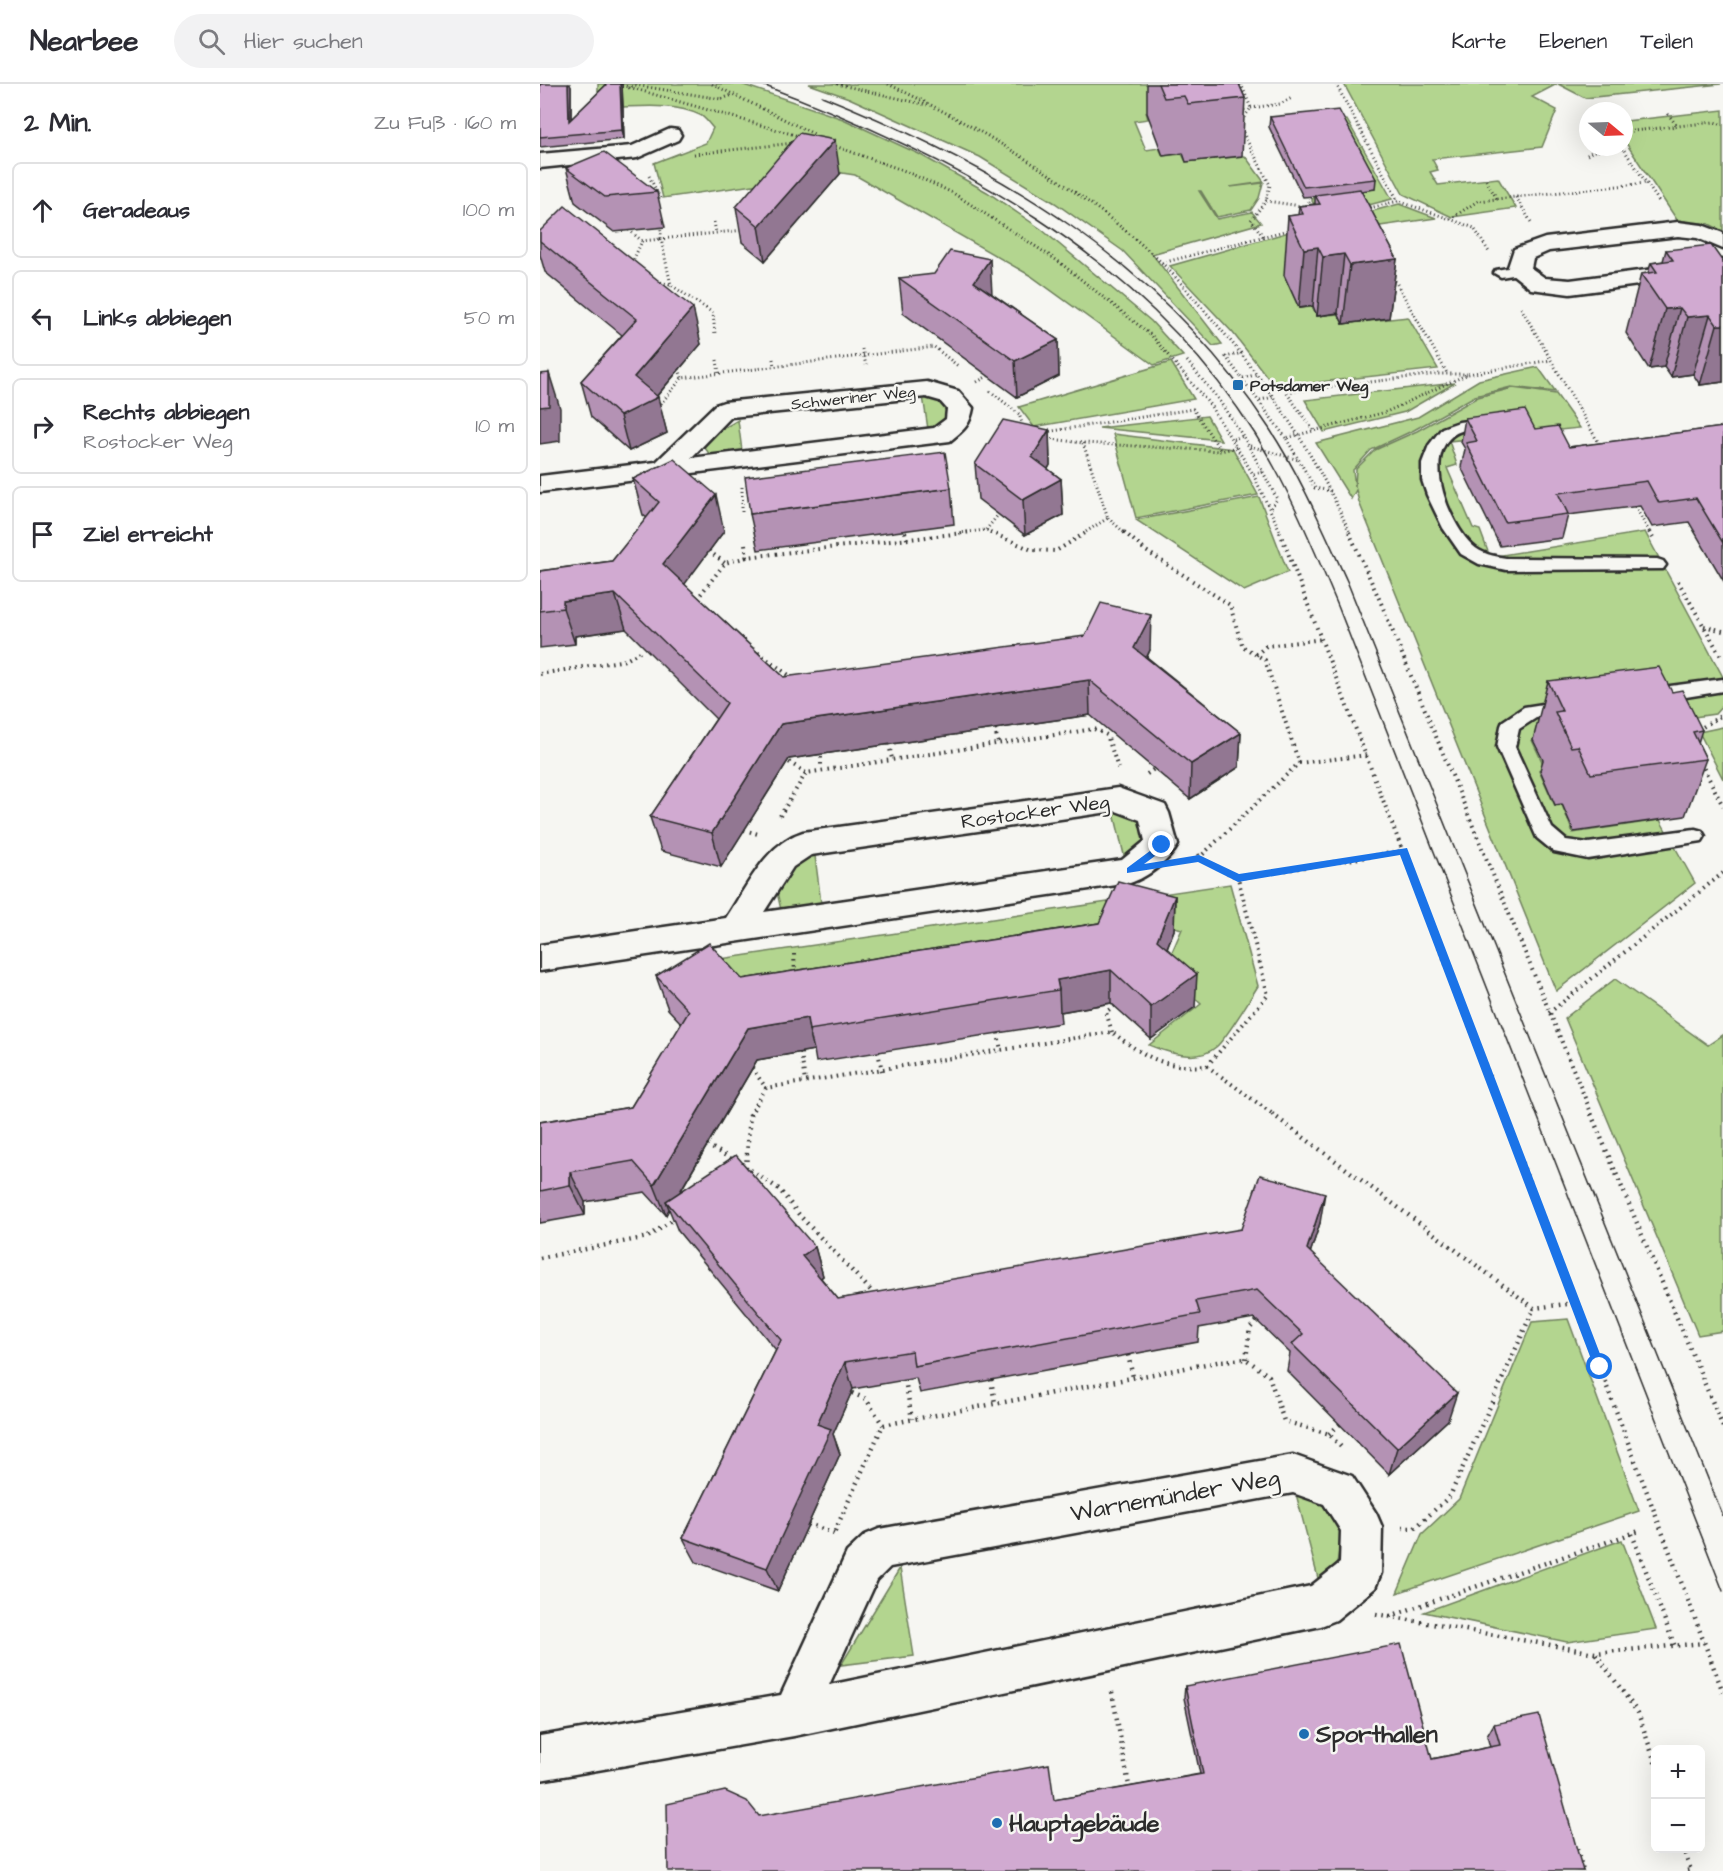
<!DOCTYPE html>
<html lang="de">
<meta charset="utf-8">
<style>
:root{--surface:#fff;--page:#f2f2f3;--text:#2b2b33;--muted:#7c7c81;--line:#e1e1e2}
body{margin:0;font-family:"Architects Daughter",sans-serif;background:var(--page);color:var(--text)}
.controls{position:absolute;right:18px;bottom:18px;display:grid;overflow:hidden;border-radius:9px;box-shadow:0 6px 24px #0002}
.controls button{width:54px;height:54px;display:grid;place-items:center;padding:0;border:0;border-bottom:2px solid var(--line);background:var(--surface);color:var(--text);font:30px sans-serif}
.compass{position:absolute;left:1039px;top:18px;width:54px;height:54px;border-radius:50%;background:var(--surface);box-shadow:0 6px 24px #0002;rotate:109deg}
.stop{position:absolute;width:18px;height:18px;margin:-14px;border:4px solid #1a73e8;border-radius:50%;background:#fff}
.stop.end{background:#1a73e8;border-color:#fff;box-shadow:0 2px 6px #0008}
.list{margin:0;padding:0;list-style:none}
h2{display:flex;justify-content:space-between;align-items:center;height:78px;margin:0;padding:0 24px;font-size:26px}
h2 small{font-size:20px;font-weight:400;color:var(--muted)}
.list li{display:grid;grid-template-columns:39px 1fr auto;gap:18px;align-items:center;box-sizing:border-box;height:96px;margin:0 12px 12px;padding:0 12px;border:2px solid var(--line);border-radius:9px}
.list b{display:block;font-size:22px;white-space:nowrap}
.list p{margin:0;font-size:20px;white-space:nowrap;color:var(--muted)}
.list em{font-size:20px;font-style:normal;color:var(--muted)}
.icon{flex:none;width:33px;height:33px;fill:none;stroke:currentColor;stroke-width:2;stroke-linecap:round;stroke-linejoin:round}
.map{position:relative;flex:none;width:1183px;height:1787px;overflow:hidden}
header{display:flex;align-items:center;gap:36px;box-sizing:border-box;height:84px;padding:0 30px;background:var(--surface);border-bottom:2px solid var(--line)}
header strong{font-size:28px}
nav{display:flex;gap:33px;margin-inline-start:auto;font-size:21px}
.search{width:420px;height:54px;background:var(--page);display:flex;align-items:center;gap:15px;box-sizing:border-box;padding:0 21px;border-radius:33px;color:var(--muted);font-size:22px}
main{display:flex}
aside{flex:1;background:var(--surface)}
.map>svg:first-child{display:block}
.green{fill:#b3d58f;stroke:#6f805d;stroke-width:1.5}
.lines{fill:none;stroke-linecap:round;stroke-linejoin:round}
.lane-casing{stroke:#2b2b2b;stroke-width:5}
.street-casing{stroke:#2b2b2b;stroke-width:5}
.path-far2{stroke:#2b2b2b;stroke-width:3;stroke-dasharray:1 3;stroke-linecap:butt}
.path-far1{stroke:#2b2b2b;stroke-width:4;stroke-dasharray:1.5 4.5;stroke-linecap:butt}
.path{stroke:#2b2b2b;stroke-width:4.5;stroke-dasharray:1.5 5;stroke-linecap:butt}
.lane{fill:#f6f6f2;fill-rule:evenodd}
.street{fill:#f6f6f2;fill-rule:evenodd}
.tram{stroke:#2b2b2b;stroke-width:1.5}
.wall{fill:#b492b4;stroke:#2b2b2b;stroke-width:1.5}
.shaded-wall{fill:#927792;stroke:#2b2b2b;stroke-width:1.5}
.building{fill:#d1aad1;stroke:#2b2b2b;stroke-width:1.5}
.route{fill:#1a73e8}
.poi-dot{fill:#1f6fb2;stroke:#f6f6f2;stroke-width:2}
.labels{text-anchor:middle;stroke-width:5;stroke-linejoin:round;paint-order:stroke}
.far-poi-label{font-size:16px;font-weight:bold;fill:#2b2b2b;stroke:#f6f6f2;text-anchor:start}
.far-street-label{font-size:16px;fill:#2b2b2b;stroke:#f6f6f2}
.street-label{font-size:20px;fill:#2b2b2b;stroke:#f6f6f2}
.near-street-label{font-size:24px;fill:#2b2b2b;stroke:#f6f6f2}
.near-poi-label{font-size:24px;font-weight:bold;fill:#2b2b2b;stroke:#f6f6f2;text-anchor:start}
</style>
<header>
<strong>Nearbee</strong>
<div class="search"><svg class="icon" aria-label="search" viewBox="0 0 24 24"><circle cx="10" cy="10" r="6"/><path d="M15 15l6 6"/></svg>Hier suchen</div>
<nav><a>Karte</a><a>Ebenen</a><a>Teilen</a></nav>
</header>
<main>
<aside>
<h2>2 Min.<small>Zu Fuß · 160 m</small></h2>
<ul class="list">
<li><svg class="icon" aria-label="ahead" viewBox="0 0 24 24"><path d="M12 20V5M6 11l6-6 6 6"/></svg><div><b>Geradeaus</b></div><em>100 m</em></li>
<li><svg class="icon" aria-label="left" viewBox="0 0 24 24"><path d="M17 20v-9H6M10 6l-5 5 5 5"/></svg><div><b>Links abbiegen</b></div><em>50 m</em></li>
<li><svg class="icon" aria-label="right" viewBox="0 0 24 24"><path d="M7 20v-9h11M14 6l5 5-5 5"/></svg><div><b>Rechts abbiegen</b><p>Rostocker Weg</p></div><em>10 m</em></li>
<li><svg class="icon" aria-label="arrive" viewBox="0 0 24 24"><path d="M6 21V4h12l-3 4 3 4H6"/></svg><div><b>Ziel erreicht</b></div></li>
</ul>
</aside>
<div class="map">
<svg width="1183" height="1787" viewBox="0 0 1183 1787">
<rect width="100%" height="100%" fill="#f6f6f2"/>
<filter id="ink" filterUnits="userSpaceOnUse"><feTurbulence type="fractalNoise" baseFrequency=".0167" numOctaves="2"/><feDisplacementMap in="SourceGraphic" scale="12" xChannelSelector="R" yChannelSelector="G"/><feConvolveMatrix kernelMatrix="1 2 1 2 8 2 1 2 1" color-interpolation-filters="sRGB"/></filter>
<g filter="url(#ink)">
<g class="green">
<path d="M 58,0 L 201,0 L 303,35 L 379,70 L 447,108 L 501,145 L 611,237 L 643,272 L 614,281 L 491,192 L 315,91 L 257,82 L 242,97 L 123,114 L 114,79 L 166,59 L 173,44 C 169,40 165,33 160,31 C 137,20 108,22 83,23 L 82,10 L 58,12 Z"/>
<path d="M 269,0 L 693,0 L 705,26 L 692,41 L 624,26 L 606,28 L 608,35 L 594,37 L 606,66 L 619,64 L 623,72 L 642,70 L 646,78 L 705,72 L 724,98 L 690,103 L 723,99 L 719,114 L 711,126 L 677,133 L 661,107 L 659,107 L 677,135 L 712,128 L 721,139 L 612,170 L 682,260 L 673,262 L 583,167 L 515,119 L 440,73 L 309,14 Z"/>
<path d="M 804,0 L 1017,0 L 992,13 L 1017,26 L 1002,63 L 892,75 L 898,86 L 890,88 L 898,101 L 958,94 L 976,124 L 912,133 L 863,110 Z"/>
<path d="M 1018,0 L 1181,0 L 1045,14 Z"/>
<path d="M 1183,26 L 1183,147 L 1169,140 L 1137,136 L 1084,56 L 1086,37 Z"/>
<path d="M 807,36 L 852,115 L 782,133 L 772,117 L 774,112 L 835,105 L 799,37 Z"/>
<path d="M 859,120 L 896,134 L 840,142 L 815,151 L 799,136 Z"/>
<path d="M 777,140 L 758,189 L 744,191 L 759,224 L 772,223 L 777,232 L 798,230 L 803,240 L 868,233 L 898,285 L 735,303 L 693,249 L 630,182 Z"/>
<path d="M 631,278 L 654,315 L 494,343 L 479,323 Z"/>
<path d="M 998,283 L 1016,308 L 971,303 L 935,312 L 874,346 L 831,366 L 813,386 L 815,403 L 816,385 L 835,366 L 877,347 L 938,313 L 973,304 L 1016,310 L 1040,344 L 909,357 L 917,381 L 907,384 L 933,444 L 940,446 L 950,473 L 1105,448 L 1183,593 L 1183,621 L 1175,630 L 992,656 L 1005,684 L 999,686 L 1015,722 L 1022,721 L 1033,749 L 1120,736 L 1155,799 L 1016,907 L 819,418 L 816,406 L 811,415 L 776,359 L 878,333 L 939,296 Z"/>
<path d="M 915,299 L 865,328 L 784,348 L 765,316 Z"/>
<path d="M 383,312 L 397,315 L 406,321 L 408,332 L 400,342 L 388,345 Z"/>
<path d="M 667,332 L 681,356 L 559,344 Z"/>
<path d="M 198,336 L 202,367 L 170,371 L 163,361 L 177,348 Z"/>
<path d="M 573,350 L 693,365 L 718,411 L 596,434 Z"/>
<path d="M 719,413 L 748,488 L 704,507 L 596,436 Z"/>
<path d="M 1183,643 L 1183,695 L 1159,648 Z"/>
<path d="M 573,725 L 595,728 L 608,745 L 605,764 L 585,775 Z"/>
<path d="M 275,772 L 281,819 L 241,826 L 237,808 L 257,777 Z"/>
<path d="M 690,800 L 718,902 C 709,916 687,954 676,963 C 658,979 628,969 609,961 L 661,920 L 624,886 L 642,845 L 576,827 L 554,871 L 213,920 L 180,875 Z"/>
<path d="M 1075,895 L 1168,961 L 1183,951 L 1183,1247 L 1158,1251 L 1025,934 Z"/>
<path d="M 1028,1235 L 1099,1427 L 857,1509 L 882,1450 L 919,1415 L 992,1238 Z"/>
<path d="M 756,1410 L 787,1421 L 802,1448 L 797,1479 L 779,1498 Z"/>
<path d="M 1082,1456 L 1116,1545 L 1027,1558 L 884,1528 Z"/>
<path d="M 360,1484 L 374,1572 L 301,1581 Z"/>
</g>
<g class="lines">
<g class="lane-casing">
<g id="lane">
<path d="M 979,182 L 984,183 L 986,186 L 984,189 L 961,193 L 954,189 L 956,186 Z"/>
<path d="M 951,334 L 959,339 L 957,342 C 942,346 924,342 912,352 C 883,376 910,440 932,461 C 941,470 954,472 966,474 L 1117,475 L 1123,477 L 1126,481 L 1123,485 L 966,486 L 939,480 L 921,470 L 903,444 L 887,411 L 882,396 L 882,379 L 889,361 L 902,344 L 919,338 Z"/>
<path d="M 1183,595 L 1183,607 L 1115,618 L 1108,616 L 1106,611 L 1108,606 L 1115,604 Z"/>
<path d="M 1028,616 L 1035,618 L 1037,623 L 1035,628 L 996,634 L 979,645 L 975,663 L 1012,744 L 1026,756 L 1048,759 L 1155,745 L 1162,747 L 1165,752 L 1162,757 L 1048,775 L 1014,768 L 997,754 L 957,663 L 961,642 L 963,637 L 984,623 Z"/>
</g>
</g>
<g class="street-casing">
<g id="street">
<path d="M 130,45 L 138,46 L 141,51 L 138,56 L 97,74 L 0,84 L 0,70 L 92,62 Z"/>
<path d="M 1138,138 L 1162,141 L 1183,149 L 1183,165 L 1157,154 L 1138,152 L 1009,167 L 993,174 L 991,184 L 1005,194 L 1030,196 L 1183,176 L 1183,190 L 1030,210 L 991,205 L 967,186 L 974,165 L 1005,154 Z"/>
<path d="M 387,298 L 418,307 L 433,324 C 430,341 424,346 410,357 L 0,408 L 0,392 L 116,378 L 175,321 L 184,318 ZM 386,313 L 400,317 L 407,325 L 406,335 L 394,344 L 151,374 L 191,333 Z"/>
<path d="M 578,704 L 625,721 L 629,729 L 638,761 C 629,777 608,793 590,799 L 0,887 L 0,861 L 186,834 C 207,803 225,760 263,748 ZM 576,727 L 600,736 L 605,757 L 582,776 L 224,828 L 253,783 L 271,771 Z"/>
<path d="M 753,1371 L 812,1392 L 836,1429 L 842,1443 L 841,1489 L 835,1504 L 796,1536 L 781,1542 L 254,1652 L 0,1696 L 0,1652 L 241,1611 L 307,1468 L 325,1451 L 339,1445 ZM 753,1409 L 784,1420 L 801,1447 L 800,1479 L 771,1502 L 289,1601 L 337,1496 L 350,1483 Z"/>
</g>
</g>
<g class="path-far2">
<path d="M 78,0 L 262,53"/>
<path d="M 172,0 L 274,50 L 276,55"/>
<path d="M 297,0 L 387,21"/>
<path d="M 348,0 C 444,45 544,106 621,178 C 636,193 650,210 664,226 C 724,293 773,366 810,449"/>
<path d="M 701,0 L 711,24 L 702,36"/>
<path d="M 796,0 L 858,117"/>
<path d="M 88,4 L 95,1 L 181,15 L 193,11"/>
<path d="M 711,24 L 740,20 L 752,14"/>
<path d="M 1128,30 L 1137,42"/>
<path d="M 701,45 L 730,101 L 726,117"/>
<path d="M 1084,48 L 1174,38 L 1183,41"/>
<path d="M 292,61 L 365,87 L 413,109 L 518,177 L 612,252 L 670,321 L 713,390 L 741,449"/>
<path d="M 1082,63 L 1120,119"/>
<path d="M 154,70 L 254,59"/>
<path d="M 1047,71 L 1053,67 L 1083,65"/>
<path d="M 109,92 L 121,116"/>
<path d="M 946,96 L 957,115"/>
<path d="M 976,113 L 991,138"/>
<path d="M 767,122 L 772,112"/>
<path d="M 826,125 L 858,117 L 910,135 L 934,144 L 949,168"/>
<path d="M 910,135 L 938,117 L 1106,99"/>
<path d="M 174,138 L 176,149"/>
<path d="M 89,146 L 102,157"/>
<path d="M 723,152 L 711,136 L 726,117 L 768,123"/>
<path d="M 92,179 L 102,157 L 121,155 L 121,140"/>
<path d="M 622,179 L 752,145"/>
<path d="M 853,193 L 907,289"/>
<path d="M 117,197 L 131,201 L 173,229 L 175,250"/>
<path d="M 122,205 L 131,201 L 121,155 L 204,146"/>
<path d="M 981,224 L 1061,363"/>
<path d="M 322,265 L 326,281"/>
<path d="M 702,269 L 686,273 L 746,354"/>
<path d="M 233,275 L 234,283"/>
<path d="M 177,276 L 179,290"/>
<path d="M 647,277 L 678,315 L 703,352"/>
<path d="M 139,285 L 142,294"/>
<path d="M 703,294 L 718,290"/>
<path d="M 437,298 L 448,292"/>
<path d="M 450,307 L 479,330 L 483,342"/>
<path d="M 720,316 L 734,313"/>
<path d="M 118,323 L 142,294 L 394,263 L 418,282"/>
<path d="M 773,346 L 746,308 L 897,290 L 927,290"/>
<path d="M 506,348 L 653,325 L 681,367"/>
<path d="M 504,354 L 543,359 L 681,367 L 697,363"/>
<path d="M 693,355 L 703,352 L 723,388 L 713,390"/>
<path d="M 543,359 L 568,434 L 544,449"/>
<path d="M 710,362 L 759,376"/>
<path d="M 723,388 L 737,415 L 731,424"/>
<path d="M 202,403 L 202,429"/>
<path d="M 791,407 L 775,404 L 746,354 L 846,328 L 928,290 L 1011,276"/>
<path d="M 1093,419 L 1110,449"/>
<path d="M 568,434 L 585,449"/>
<path d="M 365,446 L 366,449"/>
<path d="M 446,446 L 458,431"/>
<path d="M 419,449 L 446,446 L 453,449"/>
</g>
<g class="path-far1">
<path d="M 365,448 L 367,455"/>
<path d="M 450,448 L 492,466 L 516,467 L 547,448"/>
<path d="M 584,448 L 606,467 L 690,521 L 702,562 L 725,576 L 759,679 L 659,774"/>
<path d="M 740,448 L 964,1031"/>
<path d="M 809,448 L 841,519 L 1052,1031"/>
<path d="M 1109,448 L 1113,454"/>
<path d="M 205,460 L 207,473 L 432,448"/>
<path d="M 169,467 L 185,479"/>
<path d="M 1138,497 L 1182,574"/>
<path d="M 157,515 L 185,479 L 207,473"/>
<path d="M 1164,542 L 1183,547"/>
<path d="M 213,565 L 253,594"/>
<path d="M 716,571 L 726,562 L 783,555"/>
<path d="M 0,590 L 86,576 L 100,568"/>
<path d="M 455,645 L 458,659"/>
<path d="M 1158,646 L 1182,631"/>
<path d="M 349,660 L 352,675"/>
<path d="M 281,667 L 281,685"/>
<path d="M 244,675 L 266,689"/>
<path d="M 759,679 L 828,671"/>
<path d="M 1161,679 L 1183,722"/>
<path d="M 607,690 L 614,685"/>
<path d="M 240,732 L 266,689 L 554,645 L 567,651 L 578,684"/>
<path d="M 204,746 L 218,750"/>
<path d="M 658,770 L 659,774 L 698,794 L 863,767"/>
<path d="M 254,870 L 255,890"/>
<path d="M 1009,929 L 1183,789"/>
<path d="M 572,948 L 566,928 L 574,922"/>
<path d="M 458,949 L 461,967"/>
<path d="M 338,968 L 342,987"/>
<path d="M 261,969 L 265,998"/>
<path d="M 667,982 L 734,1031"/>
<path d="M 212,984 L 226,1004"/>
<path d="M 210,1031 L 226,1004 L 572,948 C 605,973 624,985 667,982 L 728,911 L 698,794"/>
</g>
<g class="path">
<path d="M 210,1030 L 206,1083 L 239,1105 L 261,1133 L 335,1211"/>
<path d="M 732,1030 L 994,1224 L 1035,1219"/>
<path d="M 963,1030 L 1183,1608"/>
<path d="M 1051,1030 L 1183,1343"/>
<path d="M 167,1061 L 195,1077"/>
<path d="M 0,1174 L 108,1153 L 131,1137"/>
<path d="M 588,1271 L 593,1293"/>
<path d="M 706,1275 L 710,1244 L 717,1237"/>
<path d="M 365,1296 L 372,1335"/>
<path d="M 451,1296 L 455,1319"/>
<path d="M 312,1309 L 326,1315 L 343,1341"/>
<path d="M 789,1350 L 800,1340"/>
<path d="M 268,1440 L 294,1449"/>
<path d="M 862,1444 L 875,1444 L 910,1412 L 994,1224"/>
<path d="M 295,1447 L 343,1341 L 682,1277 L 706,1275 L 729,1292 L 744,1337 L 789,1350 L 801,1363"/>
<path d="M 1092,1450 L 1135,1563"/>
<path d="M 836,1530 L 1055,1569 L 1164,1559"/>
<path d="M 850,1532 L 1102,1446"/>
<path d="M 1056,1570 L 1098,1629 L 1116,1681"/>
<path d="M 572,1608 L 590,1707"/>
<path d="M 1143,1764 L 1151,1786 L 1146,1787"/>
<path d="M 1037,1765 L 1043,1787"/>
</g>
<use href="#lane" class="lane"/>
<use href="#street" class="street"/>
<g class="tram">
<path d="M 220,0 C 414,72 601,170 715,350 C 749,404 773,463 798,522 L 1183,1507"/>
<path d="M 282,12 C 462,84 620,178 729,344 C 760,391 783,445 807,497 L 1183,1432"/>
</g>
</g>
<g class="wall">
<path d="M 0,0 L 31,3 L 31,35 L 67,0 L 82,0 L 84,55 L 0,63 Z"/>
<path d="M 607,0 L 699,0 L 705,14 L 702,72 L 646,78 L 643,69 L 623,72 L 607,29 Z"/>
<path d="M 730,33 L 836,95 L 835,105 L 821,107 L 857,175 L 849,234 L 803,240 L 798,229 L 777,232 L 773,222 L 759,224 L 744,191 L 748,132 L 758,131 L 759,122 L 775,120 L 775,112 L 763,113 L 729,43 Z"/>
<path d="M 26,84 L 117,108 L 125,143 L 74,148 L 35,118 Z"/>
<path d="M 300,90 L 225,177 L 202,158 L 196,123 Z"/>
<path d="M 0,147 L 161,260 L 117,312 L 127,349 L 89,367 L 51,333 L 41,297 L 82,251 L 5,188 L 0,171 Z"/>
<path d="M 1126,166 L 1183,178 L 1183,298 L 1160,301 L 1153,290 L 1131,293 L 1124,283 L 1109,285 L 1086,249 L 1101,190 L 1108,189 L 1111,179 L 1123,177 Z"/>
<path d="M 359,194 L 452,210 L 518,256 L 519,292 L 477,313 L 363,229 Z"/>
<path d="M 925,334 L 995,345 L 1029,363 L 1183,343 L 1183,496 L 1149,438 L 1112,443 L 1100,422 L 1028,431 L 1022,454 L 960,462 L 921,383 L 925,365 L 921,358 Z"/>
<path d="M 509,346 L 510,381 L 508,385 L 521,395 L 523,431 L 485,451 L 438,415 L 435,380 Z"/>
<path d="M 93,395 L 184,447 L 144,500 L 244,593 L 610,566 L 607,573 L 701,649 L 699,683 L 650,715 L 550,631 L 249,675 L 181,783 L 121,767 L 110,733 L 176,635 L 86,545 L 35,552 L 35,560 L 0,564 L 0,487 L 72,477 L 107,434 L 103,431 Z"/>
<path d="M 411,404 L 414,440 L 218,466 L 210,430 Z"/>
<path d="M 1008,597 L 1132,608 L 1162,646 L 1158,659 L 1166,675 L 1145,732 L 1034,748 L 1022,720 L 1015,721 L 1000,686 L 1003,676 L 993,656 Z"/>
<path d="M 635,812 L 634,846 L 627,864 L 655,923 L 611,955 L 571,919 L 520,928 L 521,939 L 276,978 L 274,966 L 217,976 L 140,1108 L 275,1163 L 283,1192 L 281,1194 L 298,1215 L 780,1139 L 770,1169 L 908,1336 L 849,1390 L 747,1287 L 750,1269 L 714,1234 L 659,1244 L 658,1258 L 380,1309 L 376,1294 L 313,1305 L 293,1350 L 300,1370 L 238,1507 L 156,1478 L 143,1454 L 236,1266 L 138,1147 L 129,1125 L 126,1131 L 105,1108 L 45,1118 L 45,1131 L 0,1139 L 0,1038 L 91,1023 L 142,940 L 128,925 L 116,892 L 202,895 L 559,839 Z"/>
<path d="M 645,1602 L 892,1675 L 950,1663 L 947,1652 L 954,1640 L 1043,1787 L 219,1732 L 514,1716 L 660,1690 L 644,1614 Z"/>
</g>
<g class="shaded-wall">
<path d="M 28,0 L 30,0 L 31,3 L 31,47 L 29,37 Z"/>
<path d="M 80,0 L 82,0 L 84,55 L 82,46 Z"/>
<path d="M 295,56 L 300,90 L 225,177 L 219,142 Z"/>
<path d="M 778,163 L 773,222 L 759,224 L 764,165 Z"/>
<path d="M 804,170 L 798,229 L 777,232 L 783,173 Z"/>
<path d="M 450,175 L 452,210 L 434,198 Z"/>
<path d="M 857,175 L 849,234 L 803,240 L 810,181 Z"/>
<path d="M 153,224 L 161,260 L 114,315 L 118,313 L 127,349 L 89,367 L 80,332 L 94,293 Z"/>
<path d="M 1140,224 L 1124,283 L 1109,285 L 1125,225 Z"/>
<path d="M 1170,231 L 1153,290 L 1131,293 L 1147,233 Z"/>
<path d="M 1177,241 L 1183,241 L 1183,298 L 1160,301 Z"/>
<path d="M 518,256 L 519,292 L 477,313 L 475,277 Z"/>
<path d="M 9,289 L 20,324 L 20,357 L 0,360 L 0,323 Z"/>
<path d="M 509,346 L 510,381 L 494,409 L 492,373 Z"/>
<path d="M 521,395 L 523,431 L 485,451 L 483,416 Z"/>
<path d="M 176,411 L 184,447 L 133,516 L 123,480 Z"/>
<path d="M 75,510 L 86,545 L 35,552 L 35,560 L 23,524 L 23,517 Z"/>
<path d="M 611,531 L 610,566 L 594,599 L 594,564 Z"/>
<path d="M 549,596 L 550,631 L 249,675 L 181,783 L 172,749 L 241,640 Z"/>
<path d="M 701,649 L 699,683 L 650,715 L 651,680 Z"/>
<path d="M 635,812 L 634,846 L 617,889 L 617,856 Z"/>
<path d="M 571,886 L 571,919 L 520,928 L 519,906 L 517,896 Z"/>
<path d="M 657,890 L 655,923 L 611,955 L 611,923 Z"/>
<path d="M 267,934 L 269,946 L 274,966 L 217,976 L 131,1123 L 126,1117 L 129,1125 L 126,1131 L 114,1101 L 208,944 Z"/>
<path d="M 30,1088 L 45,1118 L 45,1131 L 30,1101 Z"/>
<path d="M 785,1109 L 780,1139 L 762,1194 L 767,1165 Z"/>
<path d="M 275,1163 L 283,1192 L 271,1201 L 262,1172 Z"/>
<path d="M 305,1278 L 313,1305 L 293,1350 L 300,1370 L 238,1507 L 227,1484 L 277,1340 Z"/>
<path d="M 917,1309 L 908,1336 L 849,1390 L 857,1364 Z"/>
</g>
<g class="building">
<path d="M 0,0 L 28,0 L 29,37 L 67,0 L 80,0 L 82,46 L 0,53 Z"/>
<path d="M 618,0 L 699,0 L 705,14 L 648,20 L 644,12 L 624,14 Z"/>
<path d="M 799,26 L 836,95 L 764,103 L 730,33 Z"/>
<path d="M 259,49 L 295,56 L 219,142 L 196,123 Z"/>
<path d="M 64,68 L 117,108 L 65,113 L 26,84 Z"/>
<path d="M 820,105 L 857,175 L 810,181 L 804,170 L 783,173 L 778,163 L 764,165 L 748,132 L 763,130 L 759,122 L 780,120 L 775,111 Z"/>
<path d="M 25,122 L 153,224 L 94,293 L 118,313 L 80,332 L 41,297 L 97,235 L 0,157 L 0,147 Z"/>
<path d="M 1171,161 L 1183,178 L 1183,241 L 1177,241 L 1170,231 L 1147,233 L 1140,224 L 1125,225 L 1101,190 L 1117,188 L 1111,179 L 1133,176 L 1126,166 Z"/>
<path d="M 410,167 L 450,175 L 434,198 L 518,256 L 475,277 L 359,194 L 394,190 Z"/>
<path d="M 9,289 L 9,322 L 0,323 L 0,290 Z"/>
<path d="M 985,326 L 995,345 L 1018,342 L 1029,363 L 1183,343 L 1183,459 L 1156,414 L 1119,419 L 1107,397 L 1018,409 L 1028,430 L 965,438 L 926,359 L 937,357 L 925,334 Z"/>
<path d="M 463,336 L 509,346 L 492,373 L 521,395 L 483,416 L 435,380 Z"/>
<path d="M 405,368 L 411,404 L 210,430 L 205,393 Z"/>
<path d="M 134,375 L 176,411 L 123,480 L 244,593 L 545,552 L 561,519 L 611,531 L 594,564 L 701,649 L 651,680 L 549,596 L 241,640 L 172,749 L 110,733 L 187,619 L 75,510 L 23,517 L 23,524 L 0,527 L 0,487 L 72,477 L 119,418 L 93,395 Z"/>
<path d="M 1119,583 L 1132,608 L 1142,606 L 1162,646 L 1153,648 L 1166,675 L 1051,690 L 1038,662 L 1031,663 L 1015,628 L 1022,627 L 1008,597 Z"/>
<path d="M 578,797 L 635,812 L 617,856 L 657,890 L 611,923 L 571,886 L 517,896 L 519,906 L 269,946 L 267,934 L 208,944 L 114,1101 L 93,1077 L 30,1088 L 30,1101 L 0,1107 L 0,1038 L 91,1023 L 149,927 L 116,892 L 169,859 L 202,895 L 559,839 Z"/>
<path d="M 196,1071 L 275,1163 L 262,1172 L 298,1215 L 701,1145 L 720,1091 L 785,1109 L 767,1165 L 917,1309 L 857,1364 L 752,1260 L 763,1250 L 717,1206 L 656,1217 L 660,1230 L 374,1282 L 372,1267 L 305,1278 L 277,1340 L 291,1345 L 227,1484 L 143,1454 L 241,1256 L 126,1117 Z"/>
<path d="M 861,1560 L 892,1675 L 960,1661 L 954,1640 L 999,1631 L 1043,1787 L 128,1787 L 127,1720 L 185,1707 L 207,1717 L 219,1732 L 509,1680 L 514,1716 L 663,1690 L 645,1602 Z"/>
</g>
</g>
<path class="route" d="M 622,758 L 627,761 L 626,764 L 604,780 L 659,771 L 699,790 L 867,764 L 1065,1283 L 1064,1287 L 1060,1288 L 1054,1283 L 860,771 L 698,798 L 658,778 L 587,789 L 587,784 Z"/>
<g class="poi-dot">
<rect x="692" y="295" width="12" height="12" rx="3"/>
<circle cx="764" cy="1650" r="6"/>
<circle cx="457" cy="1739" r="6"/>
</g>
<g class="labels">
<g class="far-poi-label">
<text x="710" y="307">Potsdamer Weg</text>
</g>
<g class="far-street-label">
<text transform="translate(313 313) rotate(-6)" y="6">Schweriner Weg</text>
</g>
<g class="street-label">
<text transform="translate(495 727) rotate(-8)" y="7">Rostocker Weg</text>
</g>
<g class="near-street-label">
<text transform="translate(635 1411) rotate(-10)" y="8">Warnemünder Weg</text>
</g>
<g class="near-poi-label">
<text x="776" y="1658">Sporthallen</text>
<text x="469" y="1747">Hauptgebäude</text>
</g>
</g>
</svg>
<div class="controls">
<button>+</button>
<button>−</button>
</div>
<svg class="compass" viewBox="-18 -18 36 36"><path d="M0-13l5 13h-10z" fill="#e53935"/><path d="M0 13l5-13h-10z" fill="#7c7c81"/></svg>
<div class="stop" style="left:1060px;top:1283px"></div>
<div class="stop end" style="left:622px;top:761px"></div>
</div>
</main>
